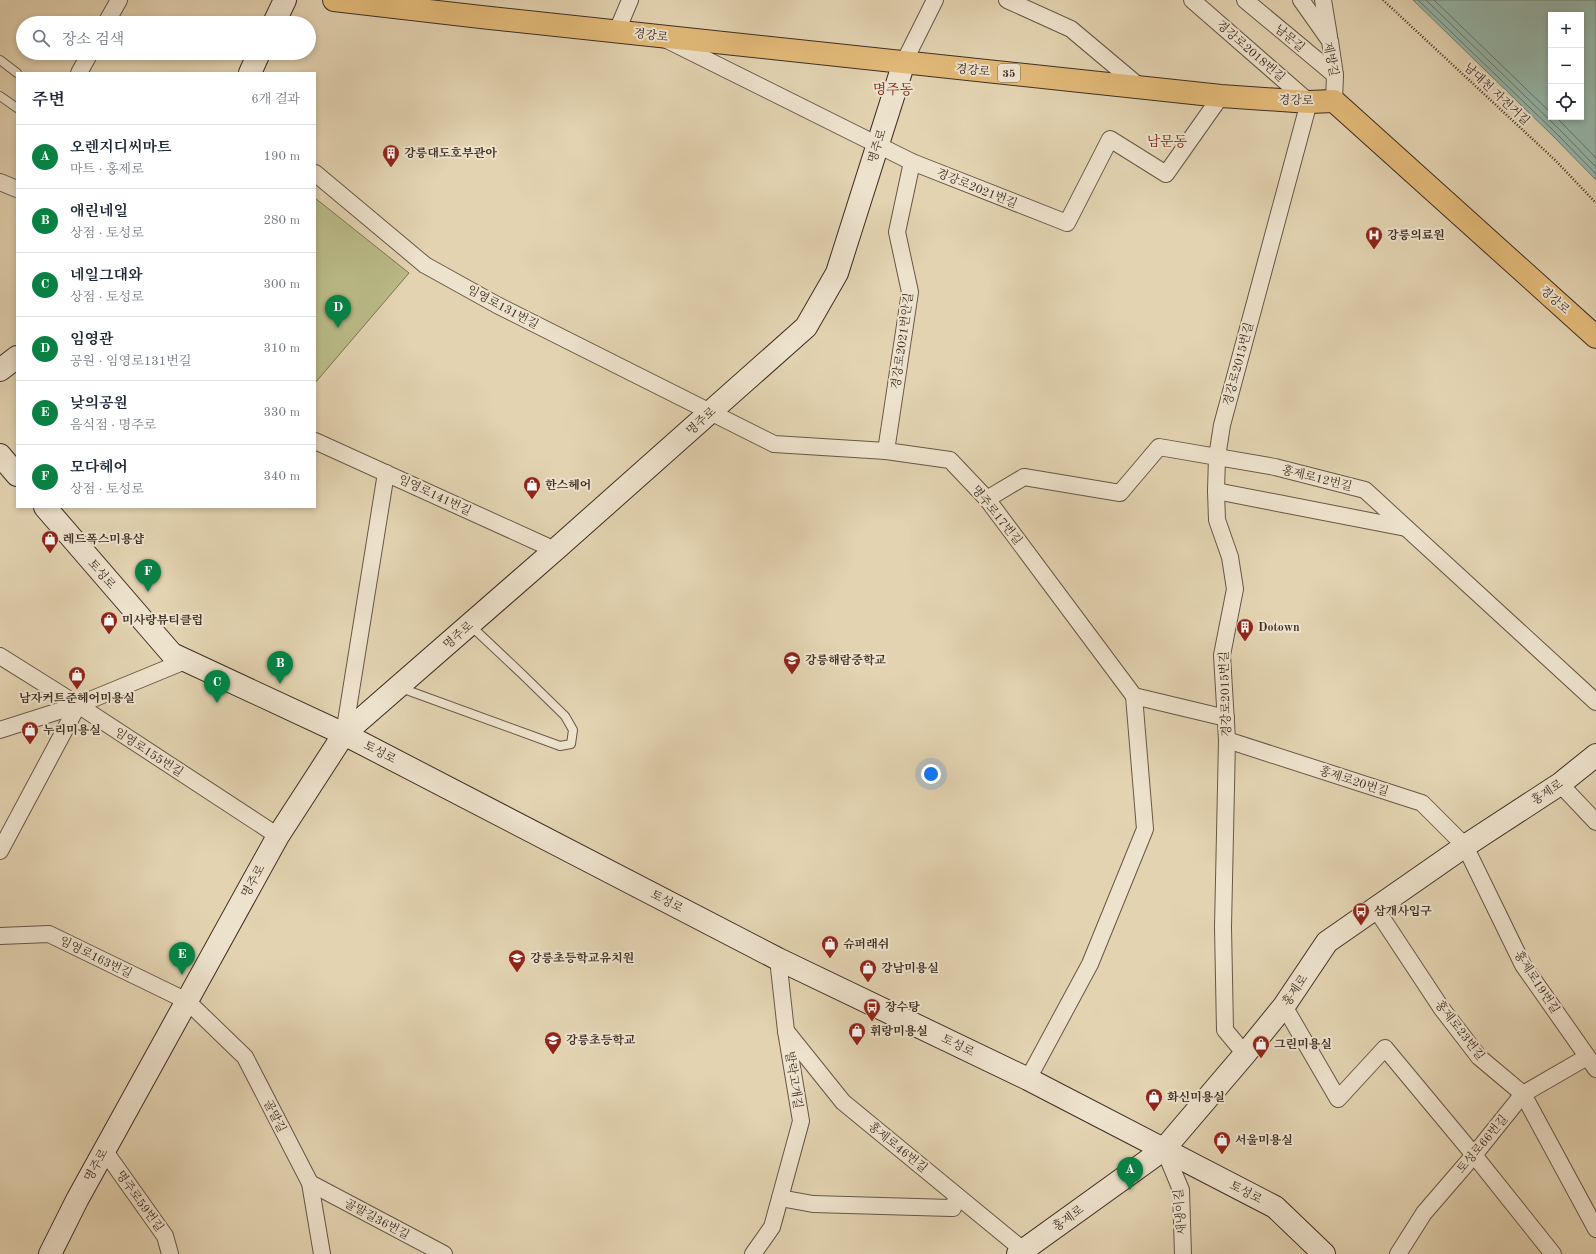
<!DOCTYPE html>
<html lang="ko">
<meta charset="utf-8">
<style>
:root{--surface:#fff;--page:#f6f6f7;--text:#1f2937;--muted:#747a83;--line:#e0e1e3;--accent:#0b8043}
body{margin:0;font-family:"Old Standard TT","Noto Serif KR",serif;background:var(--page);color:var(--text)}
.controls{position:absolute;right:12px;top:12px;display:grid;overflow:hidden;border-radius:0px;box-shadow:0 2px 6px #0003}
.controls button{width:36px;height:36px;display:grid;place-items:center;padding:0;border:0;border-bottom:1px solid var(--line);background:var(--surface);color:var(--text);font:20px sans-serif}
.you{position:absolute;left:931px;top:774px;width:14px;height:14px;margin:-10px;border:3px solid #fff;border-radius:50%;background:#1a73e8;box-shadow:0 0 0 6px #1a73e833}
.badge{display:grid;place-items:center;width:26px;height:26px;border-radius:50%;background:var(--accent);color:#fff;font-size:13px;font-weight:700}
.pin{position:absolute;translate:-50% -33px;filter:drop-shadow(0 1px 2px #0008)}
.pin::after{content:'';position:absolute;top:21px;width:14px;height:12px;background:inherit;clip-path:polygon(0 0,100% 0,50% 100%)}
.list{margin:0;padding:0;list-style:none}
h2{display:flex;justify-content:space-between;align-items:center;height:52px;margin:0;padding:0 16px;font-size:17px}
h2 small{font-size:13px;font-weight:400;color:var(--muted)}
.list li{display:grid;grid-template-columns:26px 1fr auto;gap:12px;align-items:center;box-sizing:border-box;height:64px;padding:0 16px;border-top:1px solid var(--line)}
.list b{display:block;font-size:15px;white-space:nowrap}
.list p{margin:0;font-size:13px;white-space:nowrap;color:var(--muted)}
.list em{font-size:13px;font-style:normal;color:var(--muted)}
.icon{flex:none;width:22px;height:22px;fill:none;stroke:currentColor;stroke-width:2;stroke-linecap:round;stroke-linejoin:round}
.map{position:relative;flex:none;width:1596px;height:1254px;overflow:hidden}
.search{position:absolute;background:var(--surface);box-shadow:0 2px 6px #0003;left:16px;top:16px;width:300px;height:44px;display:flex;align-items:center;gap:10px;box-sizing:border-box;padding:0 14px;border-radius:22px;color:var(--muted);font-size:15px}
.panel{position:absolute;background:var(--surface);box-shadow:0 2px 6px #0003;left:16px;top:72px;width:300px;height:436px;border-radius:0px}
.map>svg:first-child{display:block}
.green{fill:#babb87;stroke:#7c7456}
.water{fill:#95b8ac;stroke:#728176;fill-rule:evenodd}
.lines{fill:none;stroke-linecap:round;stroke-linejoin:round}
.shore{stroke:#6a7368;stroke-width:1}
.lane-casing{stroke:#675747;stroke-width:10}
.street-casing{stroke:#675747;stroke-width:18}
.secondary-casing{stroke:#3e2e24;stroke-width:24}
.primary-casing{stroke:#3e2e24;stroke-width:24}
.path{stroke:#3e2e24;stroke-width:2.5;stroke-dasharray:1 2;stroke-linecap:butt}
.lane{stroke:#ede2cc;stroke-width:8}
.street{stroke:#ede2cc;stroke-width:16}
.secondary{stroke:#ede2cc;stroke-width:22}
.primary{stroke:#e2ba78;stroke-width:22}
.labels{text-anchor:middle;stroke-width:4;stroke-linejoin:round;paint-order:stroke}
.shield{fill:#ede2cc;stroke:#726456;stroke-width:1}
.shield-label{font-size:11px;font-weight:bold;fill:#3e2e24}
.street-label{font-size:12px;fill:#3e2e24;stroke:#ede2cc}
.poi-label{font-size:12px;font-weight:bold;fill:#3e2e24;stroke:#ede2cc;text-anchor:start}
.quarter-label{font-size:14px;fill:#7a1f14;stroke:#ede2cc}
</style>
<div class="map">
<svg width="1596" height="1254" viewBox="0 0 1596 1254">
<rect width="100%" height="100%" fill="#e3d3b1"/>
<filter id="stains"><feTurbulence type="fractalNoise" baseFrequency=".005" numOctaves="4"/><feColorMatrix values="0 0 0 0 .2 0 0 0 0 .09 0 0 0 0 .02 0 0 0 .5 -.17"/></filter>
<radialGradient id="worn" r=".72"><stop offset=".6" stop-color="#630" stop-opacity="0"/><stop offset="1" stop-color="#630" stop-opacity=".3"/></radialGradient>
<path class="green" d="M 315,198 L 409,273 L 315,383 Z"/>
<path class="water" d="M 1413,0 L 1596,0 L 1596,180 L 1553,136 ZM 1551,15 L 1581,15 L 1581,117 L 1551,117 Z"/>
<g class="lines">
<g class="shore">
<path d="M 1418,0 L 1556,133 L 1596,174"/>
<path d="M 1426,0 L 1559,129 L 1596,167"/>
<path d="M 1434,0 L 1551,113"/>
<path d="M 1556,117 L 1596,158"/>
</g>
<g class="lane-casing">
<g id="lane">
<path d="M 0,60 L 17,73"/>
<path d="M 0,96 L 17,108"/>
<path d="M 401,688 L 560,746 L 571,744 L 573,730 L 565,716 L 523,675 L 470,625"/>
</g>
</g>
<g class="street-casing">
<g id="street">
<path d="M 1007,0 L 1071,29 L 1140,87"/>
<path d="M 1192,0 L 1309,102 L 1222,425 L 1217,457 L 1216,491 L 1217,520 L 1230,557 L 1235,589 L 1222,655 L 1227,740 L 1223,927 L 1225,1030 L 1245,1054"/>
<path d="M 1245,0 L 1335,75"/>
<path d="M 1301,0 L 1330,41 L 1335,75 L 1334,101"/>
<path d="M 1323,0 L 1329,36"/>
<path d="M 106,23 L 119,0"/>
<path d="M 617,31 L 630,0"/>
<path d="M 667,40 L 912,162 L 1067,223 L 1110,139 L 1166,174 L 1221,96"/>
<path d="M 904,62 L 935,0"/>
<path d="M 79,73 L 90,53"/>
<path d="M 315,173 L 425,265 L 497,305 L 774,444 L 886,451 L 950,460 L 987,499 L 1134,696 L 1226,718"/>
<path d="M 0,182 L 17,189"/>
<path d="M 315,441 L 555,550"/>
<path d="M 886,451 L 910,292 L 897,232 L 912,162"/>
<path d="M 1216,491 L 1406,528"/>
<path d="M 987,499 L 1024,477 L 1120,493 L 1159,447 L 1275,467 L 1365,490 L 1596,702"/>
<path d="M 0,656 L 78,705 L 278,836"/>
<path d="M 0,730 L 78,705 L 185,661"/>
<path d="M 344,734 L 386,473"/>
<path d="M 1227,740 L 1422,803 L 1465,846 L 1523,965 L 1596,1069"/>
<path d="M 1560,784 L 1596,822"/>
<path d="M 0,851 L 78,705"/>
<path d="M 1376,909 L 1442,1009 L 1479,1057 L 1523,1094 L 1596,1229"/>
<path d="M 0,936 L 49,934 L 187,1001 L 245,1057 L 310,1183 L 322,1254"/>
<path d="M 1284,1006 L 1338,1099 L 1385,1048 L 1474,1155 L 1553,1254"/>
<path d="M 786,1031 L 843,1102 L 1028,1254"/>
<path d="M 1028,1079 L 1090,964 L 1145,829 L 1134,696"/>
<path d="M 1164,1149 L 1181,1190 L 1183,1254"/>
<path d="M 104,1150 L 165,1236 L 170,1254"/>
<path d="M 310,1183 L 444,1254"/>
<path d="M 780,1198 L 813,1204 L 951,1208 L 953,1208 L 957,1196"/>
<path d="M 753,1254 L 772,1227 L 801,1121 L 786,1031 L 778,959"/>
<path d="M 1398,1254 L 1424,1213 L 1474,1155 L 1523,1094 L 1587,1057"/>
</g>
</g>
<g class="secondary-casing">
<g id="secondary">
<path d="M 274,23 L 285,0"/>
<path d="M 250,73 L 259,53"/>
<path d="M 0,370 L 17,357"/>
<path d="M 0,455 L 17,475"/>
<path d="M 45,507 L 172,654 L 344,734 L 778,959 L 1028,1079 L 1275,1207 L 1324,1254"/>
<path d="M 50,1254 L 77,1200 L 278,836 L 344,734 L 555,550 L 806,327 L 837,273 L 904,62"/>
<path d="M 1018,1254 L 1164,1149 L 1245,1054 L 1284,1006 L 1327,942 L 1465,846 L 1560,784 L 1596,755"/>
</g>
</g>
<g class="primary-casing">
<path id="primary" d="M 334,0 L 481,17 L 1221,96 L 1309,102 L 1334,101 L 1596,337"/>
</g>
<path class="path" d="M 1383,0 L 1555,160 L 1596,203"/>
<use href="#lane" class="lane"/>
<use href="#street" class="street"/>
<use href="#secondary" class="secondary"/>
<use href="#primary" class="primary"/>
</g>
<defs>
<g id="building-pin" transform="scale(0.9)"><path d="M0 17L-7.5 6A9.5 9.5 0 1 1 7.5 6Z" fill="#8f2418" stroke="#ede2cc"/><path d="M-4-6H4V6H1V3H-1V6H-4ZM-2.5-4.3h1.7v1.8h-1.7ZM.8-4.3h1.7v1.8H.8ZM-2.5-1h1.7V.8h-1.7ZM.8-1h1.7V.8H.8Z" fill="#fff"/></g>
<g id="hospital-pin" transform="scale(0.9)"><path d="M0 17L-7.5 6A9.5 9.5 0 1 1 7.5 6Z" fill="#8f2418" stroke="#ede2cc"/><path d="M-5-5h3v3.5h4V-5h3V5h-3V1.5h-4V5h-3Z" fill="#fff"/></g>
<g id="shop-pin" transform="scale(0.9)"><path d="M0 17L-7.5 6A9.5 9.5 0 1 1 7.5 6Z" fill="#8f2418" stroke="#ede2cc"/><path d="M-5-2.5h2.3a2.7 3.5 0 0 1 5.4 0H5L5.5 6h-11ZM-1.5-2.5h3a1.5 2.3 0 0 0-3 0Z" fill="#fff"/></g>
<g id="school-pin" transform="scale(0.9)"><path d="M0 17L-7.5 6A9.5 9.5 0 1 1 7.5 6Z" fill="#8f2418" stroke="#ede2cc"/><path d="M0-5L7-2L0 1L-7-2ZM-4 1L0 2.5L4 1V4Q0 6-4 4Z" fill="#fff"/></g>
<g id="bus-pin" transform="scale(0.9)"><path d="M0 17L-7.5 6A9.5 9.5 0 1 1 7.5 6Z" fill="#8f2418" stroke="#ede2cc"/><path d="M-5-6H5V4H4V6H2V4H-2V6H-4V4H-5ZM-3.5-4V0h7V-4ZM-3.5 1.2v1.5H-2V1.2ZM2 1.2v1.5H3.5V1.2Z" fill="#fff"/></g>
</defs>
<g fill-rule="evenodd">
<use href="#building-pin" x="391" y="153"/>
<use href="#hospital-pin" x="1374" y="235"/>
<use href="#shop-pin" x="532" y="485"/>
<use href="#shop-pin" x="50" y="539"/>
<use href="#shop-pin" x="109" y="620"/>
<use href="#building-pin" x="1245" y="627"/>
<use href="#school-pin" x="792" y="660"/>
<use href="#shop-pin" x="77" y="675"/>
<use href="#shop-pin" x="30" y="730"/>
<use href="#bus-pin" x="1361" y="911"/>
<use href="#shop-pin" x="830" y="944"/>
<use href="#school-pin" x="517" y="958"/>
<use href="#shop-pin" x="868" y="968"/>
<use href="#bus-pin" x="872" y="1007"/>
<use href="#shop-pin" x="857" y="1031"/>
<use href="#school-pin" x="553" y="1040"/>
<use href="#shop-pin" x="1261" y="1044"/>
<use href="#shop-pin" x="1154" y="1097"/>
<use href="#shop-pin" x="1222" y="1140"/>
</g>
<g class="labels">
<rect class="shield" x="998" y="64" width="22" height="18" rx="3"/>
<g class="shield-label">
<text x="1009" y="77">35</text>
</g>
<g class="street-label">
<text transform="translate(651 35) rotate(7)" y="4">경강로</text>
<text transform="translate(1290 38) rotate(40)" y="4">남문길</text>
<text transform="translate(1251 51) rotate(41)" y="4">경강로2018번길</text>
<text transform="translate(1331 59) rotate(78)" y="4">제방길</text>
<text transform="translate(973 70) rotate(6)" y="4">경강로</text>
<text transform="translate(1497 94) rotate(43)" y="4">남대천 자전거길</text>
<text transform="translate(1296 100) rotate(2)" y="4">경강로</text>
<text transform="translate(877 146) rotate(-72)" y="4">명주로</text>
<text transform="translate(977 188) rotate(22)" y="4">경강로2021번길</text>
<text transform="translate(1555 300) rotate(42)" y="4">경강로</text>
<text transform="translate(503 307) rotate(28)" y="4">임영로131번길</text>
<text transform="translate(902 341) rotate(-82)" y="4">경강로2021번안길</text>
<text transform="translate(1238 364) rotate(-75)" y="4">경강로2015번길</text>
<text transform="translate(701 421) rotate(-42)" y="4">명주로</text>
<text transform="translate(1317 478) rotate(14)" y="4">홍제로12번길</text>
<text transform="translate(435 495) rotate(25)" y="4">임영로141번길</text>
<text transform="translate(997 515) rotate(51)" y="4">명주로17번길</text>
<text transform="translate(102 574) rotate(49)" y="4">토성로</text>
<text transform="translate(458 635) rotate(-41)" y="4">명주로</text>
<text transform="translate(1225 694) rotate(-92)" y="4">경강로2015번길</text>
<text transform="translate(149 752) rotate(33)" y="4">임영로155번길</text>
<text transform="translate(380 752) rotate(27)" y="4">토성로</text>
<text transform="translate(1354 781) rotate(18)" y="4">홍제로20번길</text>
<text transform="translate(1547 792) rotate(-34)" y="4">홍제로</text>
<text transform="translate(253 881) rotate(-61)" y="4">명주로</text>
<text transform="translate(667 901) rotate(27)" y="4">토성로</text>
<text transform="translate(96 957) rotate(26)" y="4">임영로163번길</text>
<text transform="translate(1537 982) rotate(57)" y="4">홍제로19번길</text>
<text transform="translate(1295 990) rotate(-56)" y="4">홍제로</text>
<text transform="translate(1460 1030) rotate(52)" y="4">홍제로23번길</text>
<text transform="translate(958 1045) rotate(26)" y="4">토성로</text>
<text transform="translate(794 1080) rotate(81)" y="4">발락고개길</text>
<text transform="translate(275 1116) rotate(63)" y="4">골말길</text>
<text transform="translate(1482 1144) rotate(-50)" y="4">토성로66번길</text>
<text transform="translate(898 1147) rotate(39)" y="4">홍제로46번길</text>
<text transform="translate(96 1165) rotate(-61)" y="4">명주로</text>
<text transform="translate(1246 1192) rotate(27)" y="4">토성로</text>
<text transform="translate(140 1201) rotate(54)" y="4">명주로59번길</text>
<text transform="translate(1180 1212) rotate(-95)" y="4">새냉이길</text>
<text transform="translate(1068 1218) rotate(-36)" y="4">홍제로</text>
<text transform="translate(377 1219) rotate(28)" y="4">골말길36번길</text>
</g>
<g class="poi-label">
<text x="404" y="157">강릉대도호부관아</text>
<text x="1387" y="239">강릉의료원</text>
<text x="545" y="489">한스헤어</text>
<text x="63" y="543">레드폭스미용샵</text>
<text x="122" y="624">미사랑뷰티클럽</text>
<text x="1258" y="631">Dotown</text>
<text x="805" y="664">강릉해람중학교</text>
<text x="77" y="702" text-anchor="middle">남자커트준헤어미용실</text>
<text x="43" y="734">누리미용실</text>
<text x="1374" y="915">삼개사입구</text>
<text x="843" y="948">슈퍼래쉬</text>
<text x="530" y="962">강릉초등학교유치원</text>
<text x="881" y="972">강남미용실</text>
<text x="885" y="1011">장수탕</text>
<text x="870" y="1035">휘랑미용실</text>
<text x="566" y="1044">강릉초등학교</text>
<text x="1274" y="1048">그린미용실</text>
<text x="1167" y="1101">화신미용실</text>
<text x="1235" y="1144">서울미용실</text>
</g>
<g class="quarter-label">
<text x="893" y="94">명주동</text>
<text x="1167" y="146">남문동</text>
</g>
</g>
<rect width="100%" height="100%" filter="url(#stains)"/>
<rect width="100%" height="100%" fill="url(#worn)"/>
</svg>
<div class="controls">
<button>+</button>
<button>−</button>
<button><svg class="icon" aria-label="locate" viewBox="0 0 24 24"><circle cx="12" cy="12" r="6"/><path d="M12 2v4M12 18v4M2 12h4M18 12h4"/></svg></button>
</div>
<div class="you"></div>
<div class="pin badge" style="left:1130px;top:1190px">A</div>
<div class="pin badge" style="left:280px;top:684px">B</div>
<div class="pin badge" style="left:217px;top:703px">C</div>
<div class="pin badge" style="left:338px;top:328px">D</div>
<div class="pin badge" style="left:182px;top:975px">E</div>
<div class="pin badge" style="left:148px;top:592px">F</div>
<div class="search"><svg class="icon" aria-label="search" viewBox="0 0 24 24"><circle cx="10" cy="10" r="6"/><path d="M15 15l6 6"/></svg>장소 검색</div>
<section class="panel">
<h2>주변<small>6개 결과</small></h2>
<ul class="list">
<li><span class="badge">A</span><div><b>오렌지디씨마트</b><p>마트 · 홍제로</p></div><em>190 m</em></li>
<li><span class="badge">B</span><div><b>애린네일</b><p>상점 · 토성로</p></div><em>280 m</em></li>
<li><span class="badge">C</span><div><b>네일그대와</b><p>상점 · 토성로</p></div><em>300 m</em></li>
<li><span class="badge">D</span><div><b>임영관</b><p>공원 · 임영로131번길</p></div><em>310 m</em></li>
<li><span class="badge">E</span><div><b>낮의공원</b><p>음식점 · 명주로</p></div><em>330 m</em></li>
<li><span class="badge">F</span><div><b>모다헤어</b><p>상점 · 토성로</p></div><em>340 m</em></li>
</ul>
</section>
</div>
